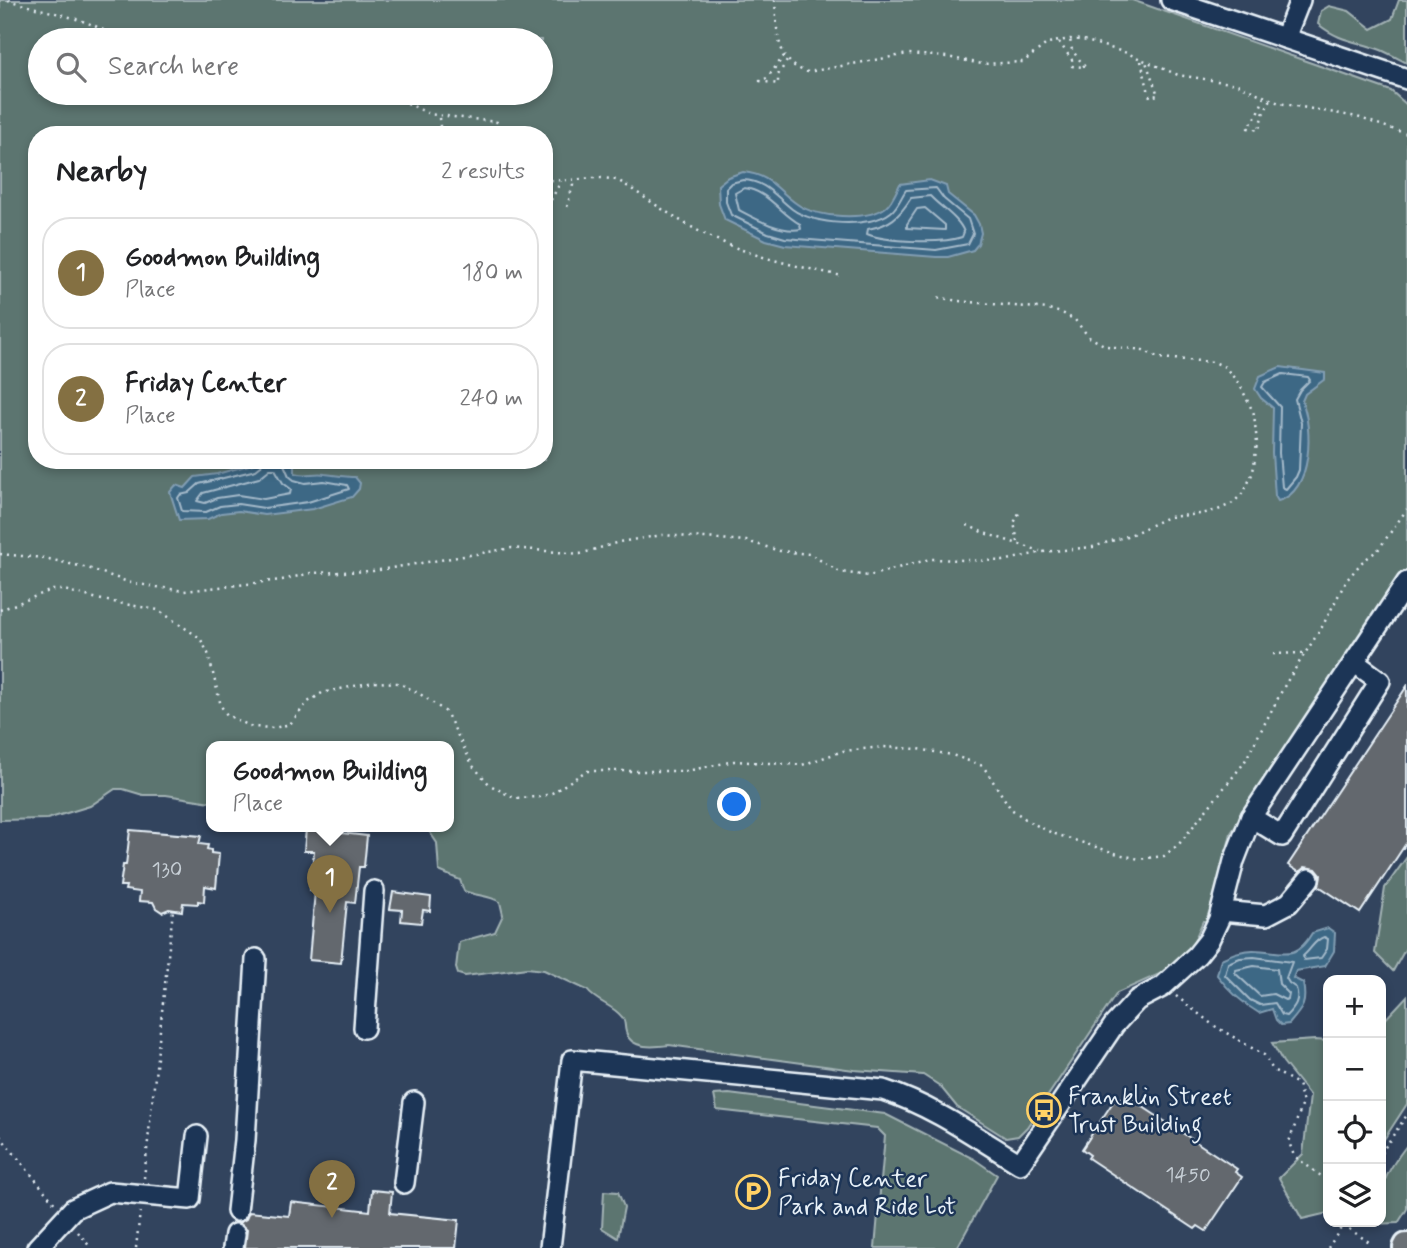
<!DOCTYPE html>
<meta charset="utf-8">
<style>
:root{--surface:#fff;--page:#f2f2f2;--text:#202124;--muted:#757577;--line:#e0e0e0;--accent:#847042}
body{margin:0;font-family:Mynerve,sans-serif;background:var(--page);color:var(--text)}
.controls{position:absolute;right:21px;bottom:21px;display:grid;overflow:hidden;border-radius:14px;box-shadow:0 4px 10px #0003}
.controls button{width:63px;height:63px;display:grid;place-items:center;padding:0;border:0;border-bottom:2px solid var(--line);background:var(--surface);color:var(--text);font:35px sans-serif}
.you{position:absolute;left:735px;top:805px;width:24px;height:24px;margin:-18px;border:5px solid #fff;border-radius:50%;background:#1a73e8;box-shadow:0 0 0 10px #1a73e833}
.badge{display:grid;place-items:center;width:46px;height:46px;border-radius:50%;background:var(--accent);color:#fff;font-size:23px;font-weight:700}
.pin{position:absolute;translate:-50% -58px;filter:drop-shadow(0 2px 4px #0008)}
.pin::after{content:'';position:absolute;top:37px;width:24px;height:21px;background:inherit;clip-path:polygon(0 0,100% 0,50% 100%)}
.popup{position:absolute;left:206px;top:741px;width:248px;height:91px;box-sizing:border-box;display:grid;place-content:center;border-radius:14px;background:var(--surface);filter:drop-shadow(0 2px 5px #0005);font-size:23px;white-space:nowrap;color:var(--muted)}
.popup b{font-size:26px;color:var(--text)}
.popup::after{content:'';position:absolute;left:50%;top:100%;margin-left:-14px;border:14px solid transparent;border-top-color:var(--surface)}
.list{margin:0;padding:0;list-style:none}
h2{display:flex;justify-content:space-between;align-items:center;height:91px;margin:0;padding:0 28px;font-size:30px}
h2 small{font-size:23px;font-weight:400;color:var(--muted)}
.list li{display:grid;grid-template-columns:46px 1fr auto;gap:21px;align-items:center;box-sizing:border-box;height:112px;margin:0 14px 14px;padding:0 14px;border:2px solid var(--line);border-radius:28px}
.list b{display:block;font-size:26px;white-space:nowrap}
.list p{margin:0;font-size:23px;white-space:nowrap;color:var(--muted)}
.list em{font-size:23px;font-style:normal;color:var(--muted)}
.icon{flex:none;width:38px;height:38px;fill:none;stroke:currentColor;stroke-width:2;stroke-linecap:round;stroke-linejoin:round}
.map{position:relative;flex:none;width:1407px;height:1248px;overflow:hidden}
.search{position:absolute;background:var(--surface);box-shadow:0 4px 10px #0003;left:28px;top:28px;width:525px;height:77px;display:flex;align-items:center;gap:18px;box-sizing:border-box;padding:0 24px;border-radius:38px;color:var(--muted);font-size:26px}
.panel{position:absolute;background:var(--surface);box-shadow:0 4px 10px #0003;left:28px;top:126px;width:525px;height:343px;border-radius:28px}
.map>svg:first-child{display:block}
.green{fill:#5c7470;stroke:#a2b2b4;stroke-width:2;fill-rule:evenodd}
.water{fill:#3e6785;stroke:#829eb3;stroke-width:2}
.lines{fill:none;stroke-linecap:round;stroke-linejoin:round}
.shore{stroke:#a4baca;stroke-width:2}
.building{fill:#64686e;stroke:#e8f1f8;stroke-width:2}
.minor-casing{stroke:#e8f1f8;stroke-width:24}
.major-casing{stroke:#e8f1f8;stroke-width:30}
.path{stroke:#e8f1f8;stroke-width:2.5;stroke-dasharray:2 5;stroke-linecap:butt}
.minor{stroke:#1d3557;stroke-width:19}
.major{stroke:#6b6f75;stroke-width:24}
.labels{text-anchor:middle;stroke-width:5;stroke-linejoin:round;paint-order:stroke}
.number-label{font-size:21px;fill:#c7cfd6}
.poi-label{font-size:24px;fill:#e8f1f8;stroke:#1d3557;text-anchor:start}
</style>
<div class="map">
<svg width="1407" height="1248" viewBox="0 0 1407 1248">
<rect width="100%" height="100%" fill="#32445e"/>
<filter id="ink" filterUnits="userSpaceOnUse"><feTurbulence type="fractalNoise" baseFrequency=".0143" numOctaves="2"/><feDisplacementMap in="SourceGraphic" scale="14" xChannelSelector="R" yChannelSelector="G"/><feConvolveMatrix kernelMatrix="1 2 1 2 8 2 1 2 1" color-interpolation-filters="sRGB"/></filter>
<g filter="url(#ink)">
<g class="green">
<path d="M 0,0 L 1132,0 L 1391,91 L 1407,105 L 1407,572 L 1231,833 L 1220,879 L 1206,921 L 1203,921 L 1192,946 L 1184,955 L 1164,972 L 1117,993 L 1027,1127 L 1018,1136 L 1006,1138 L 957,1107 L 940,1086 L 923,1075 L 854,1070 L 669,1045 C 655,1047 631,1050 626,1032 C 624,1026 626,1021 622,1017 C 613,1005 596,1002 587,990 L 544,970 L 527,968 L 465,976 L 458,974 L 456,968 L 459,942 L 495,932 L 503,915 L 500,902 C 490,895 475,896 464,891 L 460,880 L 439,871 L 437,843 L 429,831 L 382,827 L 449,827 L 449,747 L 211,747 L 211,802 L 166,795 L 143,795 L 123,789 L 115,789 L 90,806 L 47,819 L 0,820 ZM 40,40 L 541,40 L 541,93 L 40,93 ZM 37,135 L 544,135 L 544,460 L 37,460 Z"/>
<path d="M 1399,0 L 1407,0 L 1407,63 C 1399,59 1390,54 1381,50 C 1357,41 1340,42 1318,24 L 1321,11 L 1329,6 L 1349,11 L 1372,29 L 1392,19 Z"/>
<path d="M 1407,857 L 1407,946 L 1393,971 L 1375,953 L 1385,888 Z"/>
<path d="M 1407,996 L 1407,1104 L 1381,1144 L 1381,1024 Z"/>
<path d="M 1315,1040 L 1328,1041 L 1328,1213 L 1302,1219 L 1279,1178 L 1303,1154 L 1310,1096 L 1283,1062 L 1272,1043 Z"/>
<path d="M 729,1094 L 885,1114 L 974,1159 L 997,1175 L 957,1248 L 875,1248 L 885,1136 L 877,1128 L 717,1110 L 714,1095 Z"/>
<path d="M 1407,1145 L 1407,1209 L 1398,1223 L 1371,1224 L 1372,1222 L 1381,1222 C 1381,1183 1383,1176 1407,1145 Z"/>
<path d="M 604,1191 L 618,1192 L 624,1207 L 618,1238 L 602,1228 Z"/>
</g>
<g class="water">
<path d="M 743,172 C 771,175 776,189 797,204 C 815,218 868,221 886,207 C 892,202 896,192 900,184 L 930,180 L 946,186 L 948,194 L 974,215 L 979,224 L 981,233 L 978,244 L 973,250 L 948,257 L 936,257 L 785,245 L 766,240 L 725,220 L 719,204 L 718,185 L 728,177 Z"/>
<path d="M 1280,367 L 1325,373 L 1325,379 L 1305,394 L 1302,401 C 1313,428 1313,492 1278,501 L 1275,496 L 1272,453 L 1273,408 L 1261,398 L 1255,389 L 1260,376 Z"/>
<path d="M 263,461 L 285,462 L 295,465 L 295,473 C 307,477 313,472 325,474 C 335,475 344,477 355,477 L 360,483 L 359,489 L 352,497 L 313,509 L 264,515 L 239,511 L 221,513 L 208,519 L 179,520 L 170,492 L 176,485 L 185,488 L 195,477 L 217,474 Z"/>
<path d="M 1328,928 L 1335,933 L 1334,951 L 1325,966 L 1296,971 L 1293,978 L 1303,983 C 1307,1004 1303,1008 1289,1024 L 1281,1025 L 1276,1020 L 1272,1009 L 1259,1013 C 1242,1003 1229,991 1217,975 L 1221,959 C 1232,954 1241,950 1253,950 C 1282,950 1295,963 1312,933 Z"/>
</g>
<g class="lines">
<g class="shore">
<path d="M 743,180 C 766,181 775,196 792,209 C 813,225 870,229 891,212 C 898,207 901,197 906,190 L 936,188 L 944,199 L 968,219 L 973,234 L 968,244 L 936,250 L 785,238 L 768,233 L 731,215 L 726,202 L 726,188 L 731,183 Z"/>
<path d="M 744,188 C 767,190 781,214 800,224 L 801,229 C 781,233 756,219 739,210 L 735,193 Z"/>
<path d="M 930,196 C 940,207 959,218 964,232 L 962,237 C 942,244 887,242 867,234 L 868,229 C 890,225 899,217 911,198 Z"/>
<path d="M 925,208 L 945,225 L 945,230 L 907,228 L 907,224 L 917,209 Z"/>
<path d="M 1283,374 L 1308,377 L 1310,380 L 1300,390 L 1295,399 L 1301,423 L 1299,470 L 1296,477 L 1286,489 L 1282,487 L 1279,453 L 1280,407 L 1262,387 L 1265,382 Z"/>
<path d="M 262,460 L 261,466 L 256,470 L 199,484 L 189,493 L 180,495 L 178,498 L 182,511 L 206,512 L 220,506 L 238,504 L 264,508 L 308,502 L 349,489 L 347,485 L 324,481 L 305,483 L 294,480 L 289,476 L 282,460"/>
<path d="M 270,469 L 275,469 L 283,483 L 291,489 L 290,494 L 264,499 L 238,495 L 217,498 L 205,503 L 197,501 L 203,493 L 259,478 Z"/>
<path d="M 1324,937 L 1328,939 L 1327,949 L 1321,958 L 1304,960 L 1303,956 C 1311,950 1314,940 1324,937 Z"/>
<path d="M 1254,957 L 1292,962 L 1286,978 L 1289,983 L 1296,988 C 1300,1000 1295,1007 1286,1016 L 1282,1015 L 1275,1003 L 1260,1005 L 1250,1000 L 1225,975 L 1228,963 L 1240,958 Z"/>
<path d="M 1254,966 L 1277,969 L 1279,984 L 1289,994 L 1288,999 L 1285,1000 L 1273,994 L 1260,996 L 1235,973 L 1236,970 Z"/>
</g>
</g>
<g class="building">
<path d="M 1407,686 L 1407,842 L 1360,913 L 1319,886 L 1321,875 L 1316,869 L 1305,867 L 1299,872 L 1288,865 Z"/>
<path d="M 306,829 L 367,836 L 364,867 L 359,867 L 355,903 L 347,902 L 341,963 L 309,960 L 315,891 L 310,890 L 314,851 L 304,851 Z"/>
<path d="M 130,830 L 201,836 L 199,844 L 208,845 L 207,849 L 211,850 L 211,853 L 219,854 L 216,888 L 205,886 L 204,902 L 198,901 L 198,904 L 183,903 L 182,911 L 169,909 L 162,912 L 156,908 L 153,902 L 139,901 L 140,892 L 125,890 L 126,886 L 120,886 L 123,865 L 126,865 Z"/>
<path d="M 393,892 L 431,897 L 430,911 L 423,910 L 421,923 L 401,921 L 402,910 L 390,909 Z"/>
<path d="M 1117,1096 L 1125,1101 L 1128,1097 L 1237,1169 L 1235,1172 L 1242,1177 L 1206,1231 L 1198,1226 L 1195,1229 L 1088,1158 L 1090,1155 L 1082,1149 Z"/>
<path d="M 372,1190 L 392,1192 L 390,1213 L 459,1220 L 456,1248 L 245,1248 L 247,1230 L 239,1223 L 246,1219 L 249,1212 L 289,1216 L 291,1202 L 370,1211 Z"/>
</g>
<g class="lines">
<g class="minor-casing">
<g id="minor">
<path d="M 1171,0 L 1407,79"/>
<path d="M 1285,38 L 1300,0"/>
<path d="M 1251,817 L 1282,836 L 1380,681 L 1354,662"/>
<path d="M 1221,911 L 1266,915 L 1289,903 L 1309,879"/>
<path d="M 364,1028 L 374,891"/>
<path d="M 404,1183 L 414,1102"/>
<path d="M 237,1211 L 245,1140 L 256,959"/>
<path d="M 37,1248 L 73,1209 L 110,1192 L 190,1199 L 197,1136"/>
<path d="M 233,1248 L 235,1234"/>
<path d="M 550,1248 L 572,1060 L 883,1090 C 933,1106 976,1137 1020,1164 L 1114,1025 L 1137,1000 L 1162,987 L 1197,955 L 1209,940 L 1219,919 L 1234,861 L 1251,817 L 1407,582"/>
</g>
</g>
<g class="major-casing">
<path id="major" d="M 1406,1248 L 1407,1246"/>
</g>
<g class="path">
<path d="M 8,0 C 40,11 94,18 118,40"/>
<path d="M 775,0 C 777,28 775,64 808,72 L 908,54 L 947,57 L 982,64 L 1023,62 L 1048,43 L 1070,39 L 1083,40 L 1127,53 L 1178,75 L 1237,84 L 1279,103 L 1357,117 L 1407,134"/>
<path d="M 1059,42 L 1072,60 L 1072,66 L 1085,67 L 1072,50 L 1070,39"/>
<path d="M 784,56 L 767,78 L 760,81 L 778,84 L 778,75 L 787,61"/>
<path d="M 1141,61 L 1150,97 L 1158,95 L 1146,62"/>
<path d="M 374,93 L 403,101 L 429,114 L 497,122 L 501,126 L 500,135"/>
<path d="M 1264,97 L 1258,114 L 1248,128 L 1259,130 L 1262,116 L 1271,99"/>
<path d="M 439,118 L 441,135"/>
<path d="M 544,179 C 570,184 594,173 619,181 C 653,202 685,227 722,242 C 761,259 801,267 842,276"/>
<path d="M 551,200 L 561,181"/>
<path d="M 567,207 L 573,185 L 572,181"/>
<path d="M 967,525 L 984,533 L 1040,551"/>
<path d="M 1018,542 L 1014,523 L 1019,513"/>
<path d="M 0,554 L 44,558 L 88,568 L 131,583 L 184,591 L 282,580 L 311,573 L 373,571 L 512,548 L 580,554 L 619,542 L 663,535 L 746,541 L 780,551 L 810,554 L 840,572 L 869,576 L 930,559 L 1003,561 L 1043,552 L 1093,547 L 1130,535 L 1168,517 L 1201,514 L 1218,510 L 1233,503 L 1244,492 L 1253,472 L 1257,443 L 1254,414 L 1240,385 L 1225,367 L 1214,362 L 1159,358 L 1143,350 L 1106,346 L 1089,337 L 1075,320 L 1064,314 L 1049,309 L 958,301 L 937,297"/>
<path d="M 0,610 L 52,590 L 64,590 L 102,600 L 158,610 L 200,638 L 208,653 L 221,706 L 227,715 L 252,727 L 274,728 L 290,724 L 308,702 L 322,693 L 373,682 L 399,683 L 420,694 L 446,712 L 473,766 L 490,785 L 514,798 L 540,797 L 552,793 L 586,771 L 687,771 L 734,761 L 802,765 L 843,751 L 883,747 L 918,749 L 952,755 L 983,766 L 1011,809 L 1030,822 L 1052,833 L 1118,854 L 1139,859 L 1164,856 L 1179,844 L 1244,763 L 1286,683 L 1322,627 L 1346,581 L 1362,562 L 1378,550 L 1407,509"/>
<path d="M 1273,654 L 1304,653"/>
<path d="M 1176,996 L 1213,1025 L 1264,1055 L 1273,1070 L 1298,1084 L 1303,1103 L 1289,1142 L 1294,1156 L 1328,1181"/>
<path d="M 0,1136 L 56,1205"/>
<path d="M 1381,1153 L 1407,1115"/>
<path d="M 144,1178 L 173,910"/>
<path d="M 78,1232 L 91,1248"/>
<path d="M 136,1248 L 140,1212"/>
<path d="M 1328,1248 L 1343,1225 L 1369,1242"/>
</g>
<use href="#minor" class="minor"/>
<use href="#major" class="major"/>
</g>
</g>
<defs>
<g id="bus-ring" transform="scale(1.75)"><circle r="9.5" fill="#1d3557" stroke="#ffd166" stroke-width="1.5"/><path d="M-5-6H5V4H4V6H2V4H-2V6H-4V4H-5ZM-3.5-4V0h7V-4ZM-3.5 1.2v1.5H-2V1.2ZM2 1.2v1.5H3.5V1.2Z" fill="#ffd166"/></g>
<g id="parking-ring" transform="scale(1.75)"><circle r="9.5" fill="#1d3557" stroke="#ffd166" stroke-width="1.5"/><path d="M-3.5-5.5H1a3.5 3.5 0 0 1 0 7H-1V5.5H-3.5ZM-1-3.4V-.6H.8a1.4 1.4 0 0 0 0-2.8Z" fill="#ffd166"/></g>
</defs>
<g fill-rule="evenodd">
<use href="#bus-ring" x="1044" y="1110"/>
<use href="#parking-ring" x="753" y="1192"/>
</g>
<g class="labels">
<g class="number-label">
<text x="167" y="876">130</text>
<text x="1188" y="1181">1450</text>
</g>
<g class="poi-label">
<text x="1068" y="1104">Franklin Street<tspan x="1068" dy="28">Trust Building</tspan></text>
<text x="778" y="1186">Friday Center<tspan x="778" dy="28">Park and Ride Lot</tspan></text>
</g>
</g>
</svg>
<div class="controls">
<button>+</button>
<button>−</button>
<button><svg class="icon" aria-label="locate" viewBox="0 0 24 24"><circle cx="12" cy="12" r="6"/><path d="M12 2v4M12 18v4M2 12h4M18 12h4"/></svg></button>
<button><svg class="icon" aria-label="layers" viewBox="0 0 24 24"><path d="M12 4l9 5-9 5-9-5zM3 14l9 5 9-5"/></svg></button>
</div>
<div class="you"></div>
<div class="pin badge" style="left:330px;top:913px">1</div>
<div class="popup"><b>Goodmon Building</b>Place</div>
<div class="pin badge" style="left:332px;top:1218px">2</div>
<div class="search"><svg class="icon" aria-label="search" viewBox="0 0 24 24"><circle cx="10" cy="10" r="6"/><path d="M15 15l6 6"/></svg>Search here</div>
<section class="panel">
<h2>Nearby<small>2 results</small></h2>
<ul class="list">
<li><span class="badge">1</span><div><b>Goodmon Building</b><p>Place</p></div><em>180 m</em></li>
<li><span class="badge">2</span><div><b>Friday Center</b><p>Place</p></div><em>240 m</em></li>
</ul>
</section>
</div>
